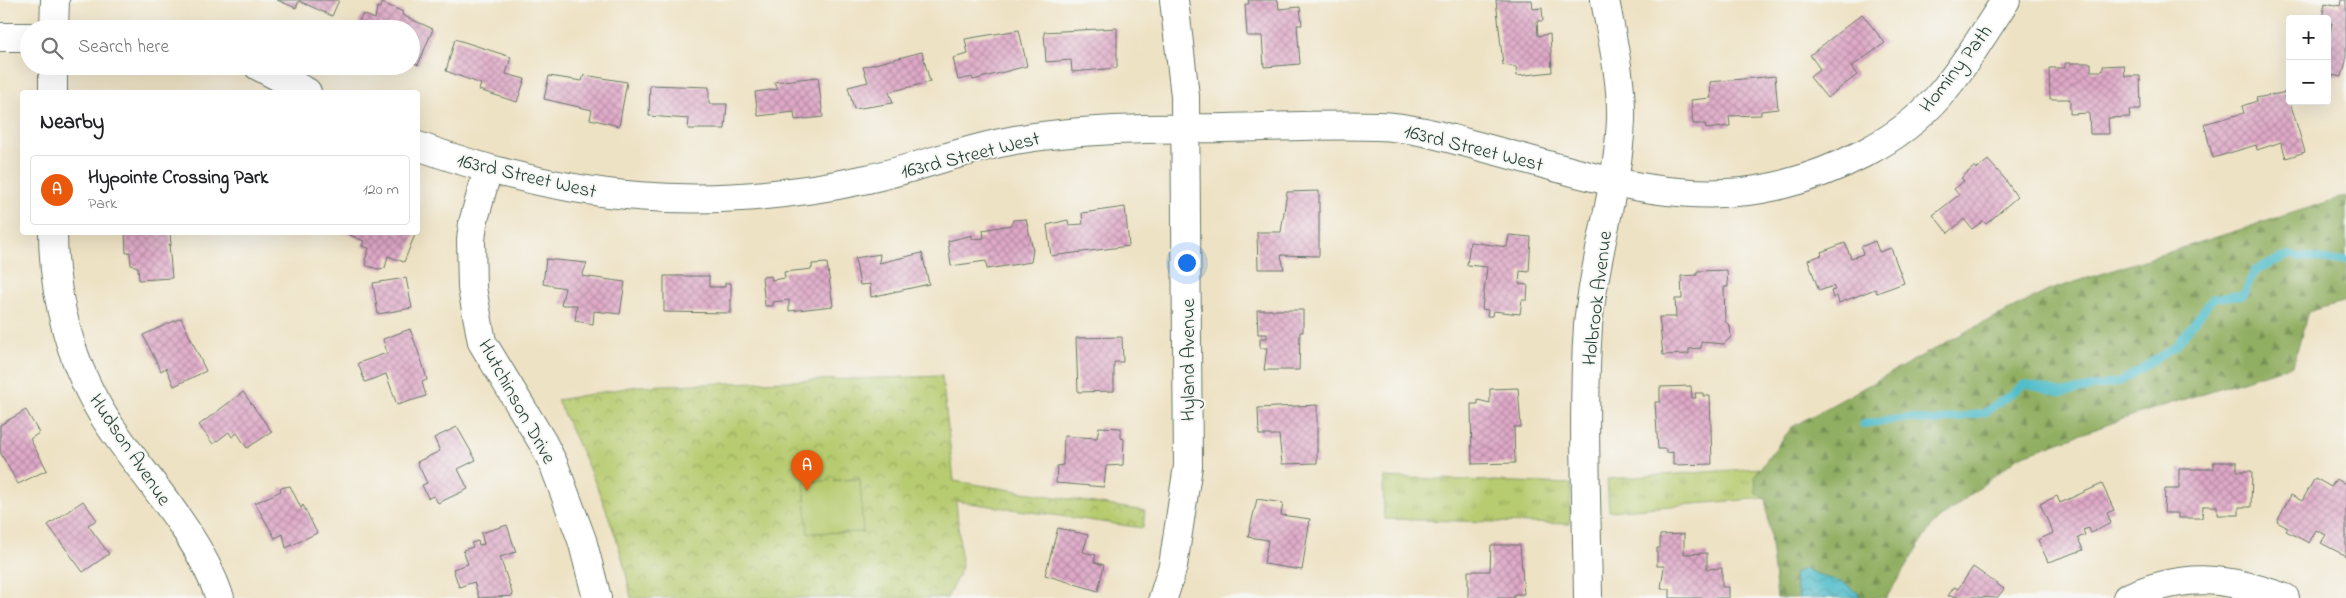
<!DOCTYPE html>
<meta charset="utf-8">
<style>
:root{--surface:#fff;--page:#f2f2f2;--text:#202124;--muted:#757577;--line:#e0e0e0;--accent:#ea580c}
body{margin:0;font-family:"Indie Flower",sans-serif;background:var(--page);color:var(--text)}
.controls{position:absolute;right:15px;top:15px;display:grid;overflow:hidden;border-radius:5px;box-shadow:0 5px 20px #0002}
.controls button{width:45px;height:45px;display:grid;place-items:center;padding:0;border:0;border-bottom:1px solid var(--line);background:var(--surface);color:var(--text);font:25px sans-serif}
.you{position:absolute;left:1186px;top:262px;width:18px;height:18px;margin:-12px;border:4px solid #fff;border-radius:50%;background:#1a73e8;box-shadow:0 0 0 8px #1a73e833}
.badge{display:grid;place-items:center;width:32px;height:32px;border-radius:50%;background:var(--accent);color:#fff;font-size:16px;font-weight:700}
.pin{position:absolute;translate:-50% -41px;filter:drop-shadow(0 1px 2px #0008)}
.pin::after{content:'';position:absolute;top:26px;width:18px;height:15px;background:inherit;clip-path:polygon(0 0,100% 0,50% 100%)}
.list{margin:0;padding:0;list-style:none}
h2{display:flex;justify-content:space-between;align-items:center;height:65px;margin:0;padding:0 20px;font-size:21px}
h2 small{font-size:16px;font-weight:400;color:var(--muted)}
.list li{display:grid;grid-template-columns:32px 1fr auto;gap:15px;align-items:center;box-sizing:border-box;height:70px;margin:0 10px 10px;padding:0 10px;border:1px solid var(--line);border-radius:5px}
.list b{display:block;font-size:19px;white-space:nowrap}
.list p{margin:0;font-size:16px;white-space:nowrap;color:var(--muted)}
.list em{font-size:16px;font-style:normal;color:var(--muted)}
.icon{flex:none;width:28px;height:28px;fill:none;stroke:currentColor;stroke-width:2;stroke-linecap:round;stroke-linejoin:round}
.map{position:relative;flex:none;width:2346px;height:598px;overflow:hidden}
.search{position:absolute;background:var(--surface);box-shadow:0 5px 20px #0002;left:20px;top:20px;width:400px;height:55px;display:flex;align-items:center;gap:12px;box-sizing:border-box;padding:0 18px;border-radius:28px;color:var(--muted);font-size:19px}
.panel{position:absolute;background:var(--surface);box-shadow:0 5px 20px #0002;left:20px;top:90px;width:400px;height:145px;border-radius:5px}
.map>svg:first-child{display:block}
.grass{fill:url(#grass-tufts);stroke:#6b8452}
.forest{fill:url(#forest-firs);stroke:#58764b}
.park{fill:url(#park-crowns);stroke:#6b8452}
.pitch{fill:#b7cb6f;stroke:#6b8452}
.water{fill:url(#water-waves);stroke:#387d7f}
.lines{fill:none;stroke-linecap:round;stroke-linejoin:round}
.stream{stroke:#51bdca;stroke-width:8}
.building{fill:url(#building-cross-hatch)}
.street-casing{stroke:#677766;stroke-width:30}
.street{stroke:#fff;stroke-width:28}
.labels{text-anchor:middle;stroke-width:4;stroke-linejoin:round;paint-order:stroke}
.street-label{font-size:20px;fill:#1f3d34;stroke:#f6f6f2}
</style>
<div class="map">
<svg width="2346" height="598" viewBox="0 0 2346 598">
<defs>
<pattern id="grass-tufts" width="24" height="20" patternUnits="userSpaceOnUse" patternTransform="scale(1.25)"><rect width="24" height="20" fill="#b7cb6f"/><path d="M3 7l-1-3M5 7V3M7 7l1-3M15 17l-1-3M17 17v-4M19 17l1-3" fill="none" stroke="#94a65c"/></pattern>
<pattern id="forest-firs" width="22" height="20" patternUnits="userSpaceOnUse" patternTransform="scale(1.25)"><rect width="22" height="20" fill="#91af62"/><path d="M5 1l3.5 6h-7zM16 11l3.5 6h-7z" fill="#769052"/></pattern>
<pattern id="park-crowns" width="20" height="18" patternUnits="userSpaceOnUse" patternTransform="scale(1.25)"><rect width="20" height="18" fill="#b7cb6f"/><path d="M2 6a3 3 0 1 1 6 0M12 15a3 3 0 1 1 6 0" fill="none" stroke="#94a65c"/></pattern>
<pattern id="water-waves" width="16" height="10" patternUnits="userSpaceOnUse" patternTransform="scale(1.25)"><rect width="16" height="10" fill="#51bdca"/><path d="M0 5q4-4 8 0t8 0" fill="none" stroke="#439ba5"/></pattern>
<pattern id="building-cross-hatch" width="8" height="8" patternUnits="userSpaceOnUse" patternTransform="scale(1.25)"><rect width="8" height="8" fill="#dfa8c7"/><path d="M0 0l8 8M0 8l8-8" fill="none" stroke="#b48aa2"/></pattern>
</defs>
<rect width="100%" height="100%" fill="#f6f6f2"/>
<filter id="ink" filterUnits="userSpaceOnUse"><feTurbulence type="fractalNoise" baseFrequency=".02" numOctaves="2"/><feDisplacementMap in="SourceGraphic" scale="10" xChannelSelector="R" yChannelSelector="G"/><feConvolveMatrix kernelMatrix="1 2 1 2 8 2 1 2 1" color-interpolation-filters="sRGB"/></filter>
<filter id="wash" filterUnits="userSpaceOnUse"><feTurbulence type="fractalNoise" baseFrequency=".0096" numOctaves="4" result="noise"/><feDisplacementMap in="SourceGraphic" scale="20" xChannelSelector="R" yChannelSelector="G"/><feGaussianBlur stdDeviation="1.12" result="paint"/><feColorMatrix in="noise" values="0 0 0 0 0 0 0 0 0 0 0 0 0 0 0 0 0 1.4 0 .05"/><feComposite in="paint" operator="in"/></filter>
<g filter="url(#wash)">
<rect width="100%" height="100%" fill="#eee2c4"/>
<g class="grass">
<path d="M 1761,468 L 1755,475 L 1766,498 L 1609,511 L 1607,479 Z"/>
<path d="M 1383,477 L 1571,484 L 1570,524 L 1384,519 Z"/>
</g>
<path class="forest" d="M 2346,196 L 2346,301 L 2308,312 L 2293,365 L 2134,415 L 2018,457 L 1932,525 L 1886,598 L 1859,598 L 1859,593 L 1793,574 L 1799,598 L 1777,598 L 1766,499 L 1756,493 L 1755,475 L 1792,427 L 1969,330 L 2050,290 Z"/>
<path class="park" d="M 942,376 L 954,481 L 1145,511 L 1143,528 L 956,501 L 962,567 L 947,598 L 631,598 C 619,527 587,464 557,400 L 637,386 Z"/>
<path class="pitch" d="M 860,479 L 863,532 L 808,533 L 804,482 Z"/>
<path class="water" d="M 1803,569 L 1848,585 L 1859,594 L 1859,598 L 1799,598 L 1793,574 Z"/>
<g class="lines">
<path class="stream" d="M 1863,424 L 1907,418 L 1934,421 L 1984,413 L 2025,384 L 2061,393 L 2120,382 L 2175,347 L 2213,298 L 2243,295 L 2255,270 L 2289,255 L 2334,261 L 2346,260"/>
</g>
<g id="blocks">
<g class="building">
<path d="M 277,0 L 339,0 L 332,16 L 299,1 L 296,8 Z"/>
<path d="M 1248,0 L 1278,0 L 1279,9 L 1300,7 L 1302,25 L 1297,25 L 1300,64 L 1264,67 L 1262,36 L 1247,36 L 1245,4 L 1249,4 Z"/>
<path d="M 1496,0 L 1532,0 L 1533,9 L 1542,8 L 1543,21 L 1537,21 L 1538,36 L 1550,34 L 1552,72 L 1517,76 L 1516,67 L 1503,65 Z"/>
<path d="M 2341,0 L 2346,0 L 2346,61 L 2342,77 L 2327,74 L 2327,32 L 2330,33 L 2332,23 L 2327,22 L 2327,19 L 2322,19 L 2325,3 L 2340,6 Z"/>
<path d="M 383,3 L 403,12 L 402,15 L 433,29 L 418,65 L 411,61 L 411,29 L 355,29 L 363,14 L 375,19 L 377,7 L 380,8 Z"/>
<path d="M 1862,14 L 1885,43 L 1851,67 L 1857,75 L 1827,98 L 1810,77 L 1820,69 L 1810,55 Z"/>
<path d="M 1117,28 L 1117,68 L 1072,72 L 1071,60 L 1046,62 L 1044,32 Z"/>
<path d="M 1019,30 L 1027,66 L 973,80 L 972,77 L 958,80 L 953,58 L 968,54 L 965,39 Z"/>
<path d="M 455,39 L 511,57 L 506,74 L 525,79 L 517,102 L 479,90 L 481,84 L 446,71 Z"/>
<path d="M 922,52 L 930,82 L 889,92 L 893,103 L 854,109 L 848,87 L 868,82 L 863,67 Z"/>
<path d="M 2065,63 L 2091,63 L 2091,71 L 2103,71 L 2103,66 L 2124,65 L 2125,76 L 2140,76 L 2141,110 L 2129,110 L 2130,117 L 2108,118 L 2109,134 L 2090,134 L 2089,113 L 2070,114 L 2070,99 L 2050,99 L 2049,68 L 2065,68 Z"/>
<path d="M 584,75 L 627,82 L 619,126 L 590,119 L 592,110 L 544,99 L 549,76 L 582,81 Z"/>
<path d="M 1775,76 L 1778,109 L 1761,111 L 1761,115 L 1729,116 L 1730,126 L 1706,129 L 1705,124 L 1693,124 L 1691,100 L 1711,98 L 1710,82 Z"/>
<path d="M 818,77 L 823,117 L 795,120 L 794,112 L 758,116 L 755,92 L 778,89 L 774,82 Z"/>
<path d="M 650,85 L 709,87 L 709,104 L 727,104 L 725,129 L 688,129 L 689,119 L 649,116 Z"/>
<path d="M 2287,92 L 2305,152 L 2286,158 L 2281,142 L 2257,150 L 2256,145 L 2213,158 L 2204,124 L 2244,113 L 2242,106 L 2257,101 L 2256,98 Z"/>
<path d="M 1988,160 L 2005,179 L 2017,197 L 1986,224 L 1983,221 L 1972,229 L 1964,219 L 1948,233 L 1933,215 L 1959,195 L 1954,189 L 1964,181 L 1961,178 L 1975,166 L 1977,169 Z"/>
<path d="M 1319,191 L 1319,256 L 1281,255 L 1284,269 L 1258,269 L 1257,232 L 1281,232 L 1287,192 Z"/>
<path d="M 1125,207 L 1129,246 L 1051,256 L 1047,225 L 1068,220 L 1069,225 L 1083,224 L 1082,213 Z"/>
<path d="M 1026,219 L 1033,250 L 1031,262 L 987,269 L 986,261 L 951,266 L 948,241 L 972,235 L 972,239 L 984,238 L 983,230 L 1011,225 L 1013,220 Z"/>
<path d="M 125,232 L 170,232 L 171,246 L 169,244 L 172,278 L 139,280 L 138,267 L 131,265 L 130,252 L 126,253 Z"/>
<path d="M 343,232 L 416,232 L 404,262 L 388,256 L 385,268 L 379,269 L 367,266 L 365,260 L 369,248 L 362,246 L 364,241 Z"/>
<path d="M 1509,235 L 1531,237 L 1529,272 L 1520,271 L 1519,284 L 1528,285 L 1527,300 L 1522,300 L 1520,314 L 1493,311 L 1492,316 L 1487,316 L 1488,310 L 1482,309 L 1487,267 L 1467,265 L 1470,242 L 1507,247 Z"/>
<path d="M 1875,241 L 1879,252 L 1891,248 L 1904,283 L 1877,293 L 1875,289 L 1839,303 L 1837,296 L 1833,298 L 1831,291 L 1835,290 L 1833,286 L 1819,291 L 1808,260 L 1822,255 L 1821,252 L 1845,243 L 1851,258 L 1863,254 L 1861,247 Z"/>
<path d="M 922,253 L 929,284 L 871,297 L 870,284 L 860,285 L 855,258 L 880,254 L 879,263 Z"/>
<path d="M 546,259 L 587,263 L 582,276 L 625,282 L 620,314 L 594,311 L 593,324 L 575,321 L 577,305 L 561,305 L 565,288 L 543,284 Z"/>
<path d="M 827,263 L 833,306 L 789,311 L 789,300 L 773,302 L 773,306 L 765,306 L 762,277 L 771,276 L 772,280 L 785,278 L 784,272 L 812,269 L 812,264 Z"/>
<path d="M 1727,270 L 1728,287 L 1724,287 L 1725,321 L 1730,326 L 1731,337 L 1724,344 L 1701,342 L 1701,348 L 1689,349 L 1689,354 L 1663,355 L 1659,317 L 1676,317 L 1675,299 L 1682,299 L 1681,276 L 1697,275 L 1697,271 Z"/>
<path d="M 664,276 L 709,276 L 709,287 L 725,287 L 725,283 L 731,283 L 731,313 L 664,312 Z"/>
<path d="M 406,278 L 412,308 L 378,314 L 373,283 Z"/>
<path d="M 1257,310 L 1303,310 L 1303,332 L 1300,332 L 1299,370 L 1264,370 L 1267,348 L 1260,348 L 1260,338 L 1267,338 L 1267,334 L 1258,334 Z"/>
<path d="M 181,318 L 206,371 L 174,386 L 166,368 L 161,371 L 143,335 Z"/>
<path d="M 410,329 L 423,365 L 427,380 L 422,382 L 426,396 L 397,405 L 386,374 L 365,382 L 358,363 L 387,353 L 383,339 Z"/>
<path d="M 1122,337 L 1123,362 L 1114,362 L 1114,391 L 1078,392 L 1076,338 Z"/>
<path d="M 1691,386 L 1692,398 L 1696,398 L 1695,393 L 1703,393 L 1703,396 L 1710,396 L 1712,464 L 1673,465 L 1673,452 L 1666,453 L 1666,449 L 1658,449 L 1655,402 L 1660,402 L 1660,387 Z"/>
<path d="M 1518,388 L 1521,427 L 1514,427 L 1515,463 L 1472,464 L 1471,404 L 1478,404 L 1478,400 L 1490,403 L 1490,389 Z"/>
<path d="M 243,392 L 272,432 L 247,448 L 237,433 L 232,437 L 229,432 L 213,444 L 199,425 Z"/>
<path d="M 1317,405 L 1317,463 L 1282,464 L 1279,435 L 1259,435 L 1258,408 Z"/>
<path d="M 26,410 L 39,433 L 30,439 L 47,470 L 18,484 L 0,452 L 0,425 Z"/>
<path d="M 457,427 L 476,460 L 458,469 L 468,489 L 438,503 L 434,496 L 428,498 L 422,485 L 427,483 L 417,462 L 440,451 L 434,438 Z"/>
<path d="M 1099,427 L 1121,428 L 1121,438 L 1124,439 L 1123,465 L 1106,466 L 1104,487 L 1056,483 L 1057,466 L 1063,465 L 1064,436 L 1097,438 Z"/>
<path d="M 2214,462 L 2237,462 L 2237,471 L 2252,471 L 2251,507 L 2239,507 L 2239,515 L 2217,515 L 2217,506 L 2203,506 L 2202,518 L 2178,518 L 2178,513 L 2164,513 L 2165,489 L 2179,489 L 2179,469 L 2214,469 Z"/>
<path d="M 2315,478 L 2331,487 L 2336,479 L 2346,484 L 2346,556 L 2321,543 L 2326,535 L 2316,530 L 2309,543 L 2286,531 L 2288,528 L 2277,522 L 2291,495 L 2302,501 Z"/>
<path d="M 2102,484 L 2114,510 L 2107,513 L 2111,523 L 2091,533 L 2089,528 L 2083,530 L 2085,535 L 2078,538 L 2083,550 L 2048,562 L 2038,540 L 2053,533 L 2040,504 L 2057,496 L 2060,503 Z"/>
<path d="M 290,486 L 301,508 L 303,505 L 317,533 L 286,548 L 283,534 L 275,538 L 255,503 L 281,491 L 280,488 Z"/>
<path d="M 1257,499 L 1283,503 L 1281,515 L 1310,519 L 1302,570 L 1264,564 L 1268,540 L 1248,537 Z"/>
<path d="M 83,501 L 97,520 L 88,525 L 109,554 L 83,572 L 48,525 Z"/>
<path d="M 507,525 L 516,552 L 500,557 L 513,596 L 479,598 L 474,582 L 459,587 L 453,569 L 468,564 L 463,550 L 473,547 L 471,543 L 478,541 L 479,545 L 484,544 L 481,533 Z"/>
<path d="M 1058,528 L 1088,535 L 1083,552 L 1096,555 L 1094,562 L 1104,565 L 1098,591 L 1045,575 Z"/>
<path d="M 1684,534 L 1684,554 L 1707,553 L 1707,569 L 1722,568 L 1722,587 L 1729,587 L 1729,598 L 1670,598 L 1670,589 L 1661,589 L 1664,566 L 1657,566 L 1657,548 L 1660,548 L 1660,535 Z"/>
<path d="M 1491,545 L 1520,545 L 1524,594 L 1514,594 L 1514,598 L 1468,598 L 1468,571 L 1490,571 Z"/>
<path d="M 1973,567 L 2004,589 L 1997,598 L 1948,596 L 1954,587 L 1958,589 Z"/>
</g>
</g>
</g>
<g filter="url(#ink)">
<use href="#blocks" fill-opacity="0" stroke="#677766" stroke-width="1"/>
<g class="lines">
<g class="street-casing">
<g id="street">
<path d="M 54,29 L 55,0"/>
<path d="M 0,37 L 29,37"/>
<path d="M 258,66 L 307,92"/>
<path d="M 53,92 L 53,66"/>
<path d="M 418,146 C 571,201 707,214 867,179 C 917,168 965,149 1015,140 C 1084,128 1156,129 1226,128 C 1277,127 1328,124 1378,126 C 1413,127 1445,137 1478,146 C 1575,171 1676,210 1777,186 C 1834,172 1899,142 1938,97 C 1964,68 1984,32 2006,0"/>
<path d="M 488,169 L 473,223 L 471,240 L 472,288 L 482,342 L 543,443 L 554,465 L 582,540 L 597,598"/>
<path d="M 53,232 C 53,297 72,369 108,423 C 147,481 197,531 220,598"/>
<path d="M 1163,598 L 1173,566 L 1188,466 L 1185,96 L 1174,0"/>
<path d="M 1588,598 C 1587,508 1582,416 1588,326 C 1594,256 1618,189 1621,120 C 1622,80 1612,39 1605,0"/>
<path d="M 2127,598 C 2185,572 2228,577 2285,598"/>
</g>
</g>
<use href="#street" class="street"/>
</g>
</g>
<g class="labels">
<g class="street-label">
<text transform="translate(1955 68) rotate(-52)" y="7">Hominy Path</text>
<text transform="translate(1474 147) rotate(14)" y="7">163rd Street West</text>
<text transform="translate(970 154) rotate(-14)" y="7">163rd Street West</text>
<text transform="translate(527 175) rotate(13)" y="7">163rd Street West</text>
<text transform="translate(1596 298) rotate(-83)" y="7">Holbrook Avenue</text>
<text transform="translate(1187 360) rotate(-90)" y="7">Hyland Avenue</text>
<text transform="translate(518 401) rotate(61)" y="7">Hutchinson Drive</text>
<text transform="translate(131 449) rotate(56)" y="7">Hudson Avenue</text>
</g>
</g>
</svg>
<div class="controls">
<button>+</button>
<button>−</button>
</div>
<div class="you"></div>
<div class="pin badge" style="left:807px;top:491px">A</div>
<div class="search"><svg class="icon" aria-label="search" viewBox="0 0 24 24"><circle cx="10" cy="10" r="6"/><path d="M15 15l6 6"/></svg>Search here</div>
<section class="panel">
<h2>Nearby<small></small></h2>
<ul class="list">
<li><span class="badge">A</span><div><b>Hypointe Crossing Park</b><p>Park</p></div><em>120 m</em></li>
</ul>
</section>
</div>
